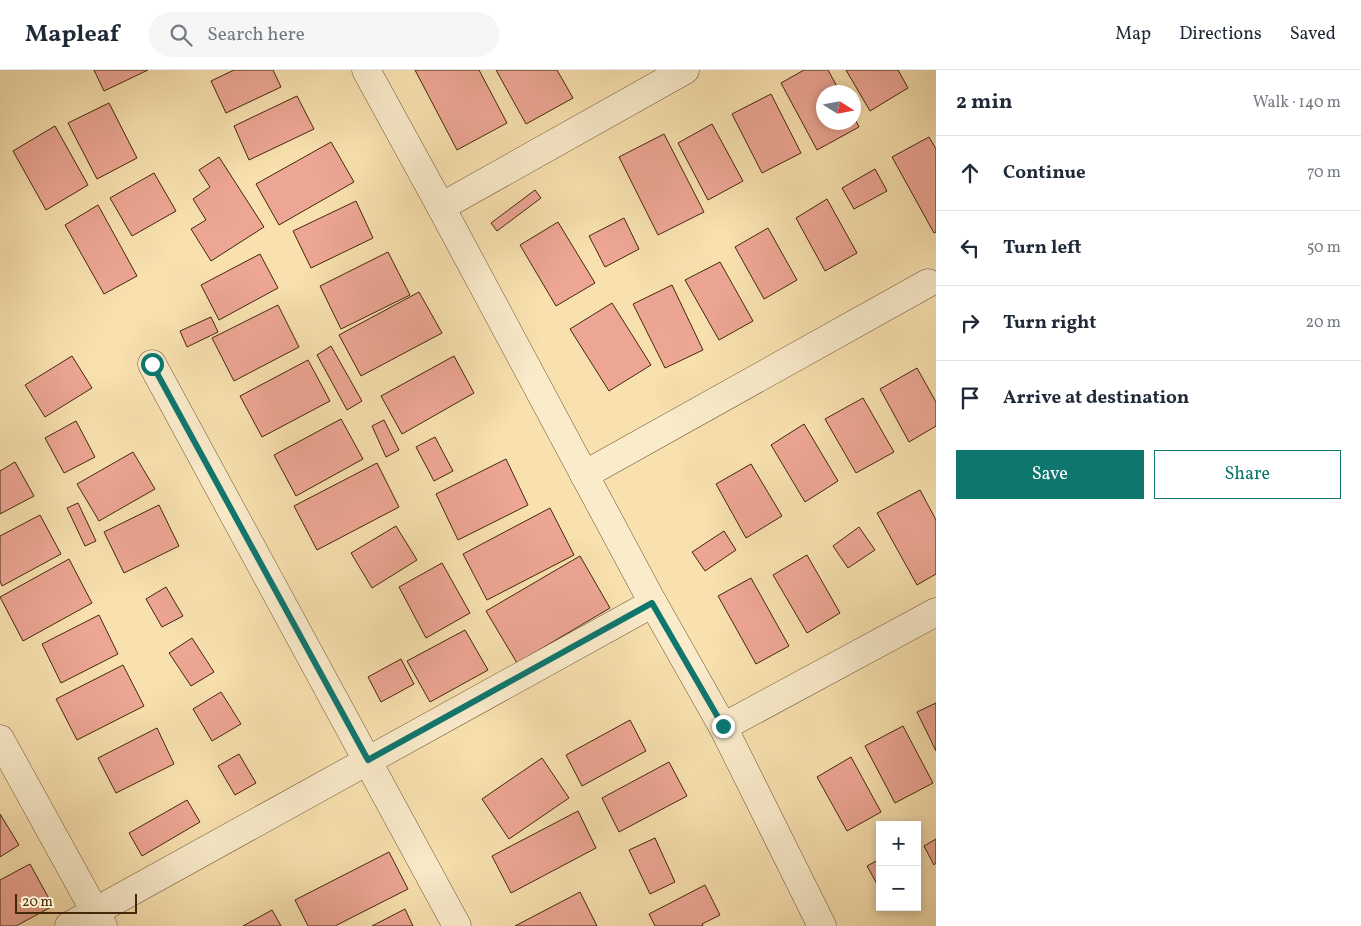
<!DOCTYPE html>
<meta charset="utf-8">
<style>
:root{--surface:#fff;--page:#f6f6f7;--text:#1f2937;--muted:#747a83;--line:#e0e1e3;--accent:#0f766e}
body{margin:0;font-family:Vollkorn,serif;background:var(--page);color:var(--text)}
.controls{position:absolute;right:15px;bottom:15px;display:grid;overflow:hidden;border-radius:0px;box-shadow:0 2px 8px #0003}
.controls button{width:45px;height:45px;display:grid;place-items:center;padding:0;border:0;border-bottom:1px solid var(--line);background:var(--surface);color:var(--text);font:25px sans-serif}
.compass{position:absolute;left:816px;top:15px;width:45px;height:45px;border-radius:50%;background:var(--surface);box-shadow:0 2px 8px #0003;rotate:101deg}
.scale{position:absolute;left:15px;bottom:12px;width:122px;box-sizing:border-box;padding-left:5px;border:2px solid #432809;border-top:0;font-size:14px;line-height:18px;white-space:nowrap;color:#432809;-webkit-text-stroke:4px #faebcb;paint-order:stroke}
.stop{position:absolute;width:15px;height:15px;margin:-11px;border:4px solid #0f766e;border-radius:50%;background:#fff}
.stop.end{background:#0f766e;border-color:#fff;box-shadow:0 1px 5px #0008}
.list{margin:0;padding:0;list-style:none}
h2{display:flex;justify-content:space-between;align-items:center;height:65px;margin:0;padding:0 20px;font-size:21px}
h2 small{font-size:16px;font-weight:400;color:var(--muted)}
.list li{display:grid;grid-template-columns:32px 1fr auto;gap:15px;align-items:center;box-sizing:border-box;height:75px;padding:0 20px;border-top:1px solid var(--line)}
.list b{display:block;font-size:19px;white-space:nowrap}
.list em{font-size:16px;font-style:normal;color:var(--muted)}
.actions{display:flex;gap:10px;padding:15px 20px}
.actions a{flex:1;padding:11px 0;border:1px solid var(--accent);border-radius:0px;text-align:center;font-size:18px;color:var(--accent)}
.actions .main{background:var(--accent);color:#fff}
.icon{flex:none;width:28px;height:28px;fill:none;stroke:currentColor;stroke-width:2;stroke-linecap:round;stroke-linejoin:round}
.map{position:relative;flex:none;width:936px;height:856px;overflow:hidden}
header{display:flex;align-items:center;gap:30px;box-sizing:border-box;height:70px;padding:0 25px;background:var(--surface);border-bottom:1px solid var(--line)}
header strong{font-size:24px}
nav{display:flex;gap:28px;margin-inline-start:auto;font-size:18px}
.search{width:350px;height:45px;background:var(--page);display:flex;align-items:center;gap:12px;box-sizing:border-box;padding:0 18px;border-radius:28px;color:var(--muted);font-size:19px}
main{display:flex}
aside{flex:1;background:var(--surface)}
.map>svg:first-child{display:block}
.building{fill:#eda694;stroke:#432809}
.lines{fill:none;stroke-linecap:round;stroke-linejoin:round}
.street-casing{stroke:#705632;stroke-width:29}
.street{stroke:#faebcb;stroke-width:28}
.route{stroke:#0f766e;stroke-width:6}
</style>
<header>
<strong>Mapleaf</strong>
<div class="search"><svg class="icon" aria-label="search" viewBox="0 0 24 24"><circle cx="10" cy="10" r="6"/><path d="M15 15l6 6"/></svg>Search here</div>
<nav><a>Map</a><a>Directions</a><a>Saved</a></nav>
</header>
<main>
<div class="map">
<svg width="936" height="856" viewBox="0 0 936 856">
<rect width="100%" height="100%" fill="#f8e0af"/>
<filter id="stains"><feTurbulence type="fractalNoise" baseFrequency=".004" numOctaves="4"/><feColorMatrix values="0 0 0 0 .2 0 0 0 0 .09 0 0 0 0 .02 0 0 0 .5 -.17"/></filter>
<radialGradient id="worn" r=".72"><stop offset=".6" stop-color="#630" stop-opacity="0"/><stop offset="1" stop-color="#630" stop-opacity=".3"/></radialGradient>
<g class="building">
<path d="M 94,0 L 148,0 L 104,21 Z"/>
<path d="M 234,0 L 273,0 L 281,17 L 226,43 L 211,11 Z"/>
<path d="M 415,0 L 479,0 L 507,53 L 457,80 Z"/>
<path d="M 496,0 L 557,0 L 573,28 L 526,54 Z"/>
<path d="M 804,0 L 828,0 L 840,22 L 824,22 L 824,52 L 854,52 L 854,47 L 859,57 L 817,80 L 781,13 Z"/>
<path d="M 846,0 L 898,0 L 908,18 L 870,41 Z"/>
<path d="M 771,24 L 801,83 L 762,103 L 732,44 Z"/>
<path d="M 297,26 L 314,59 L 249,90 L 234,56 Z"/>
<path d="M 109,33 L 137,88 L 97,109 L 68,53 Z"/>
<path d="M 712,54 L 743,111 L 708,130 L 678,73 Z"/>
<path d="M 55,56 L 88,115 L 46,140 L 13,81 Z"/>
<path d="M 664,64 L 704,142 L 658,165 L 619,87 Z"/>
<path d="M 929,67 L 936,79 L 936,162 L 934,163 L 892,87 Z"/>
<path d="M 331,72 L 354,112 L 279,155 L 256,114 Z"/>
<path d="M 219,87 L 264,157 L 211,191 L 191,159 L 206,150 L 193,129 L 210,117 L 199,100 Z"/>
<path d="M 875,99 L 887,121 L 854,139 L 842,118 Z"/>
<path d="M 154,103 L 176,141 L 132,166 L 110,128 Z"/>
<path d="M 535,120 L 541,128 L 497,161 L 491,153 Z"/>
<path d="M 827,129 L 857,183 L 825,201 L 796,148 Z"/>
<path d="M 356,131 L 373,168 L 311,198 L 293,161 Z"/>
<path d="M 98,135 L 137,206 L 104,224 L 65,155 Z"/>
<path d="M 624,148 L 639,179 L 605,197 L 589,166 Z"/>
<path d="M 558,152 L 595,213 L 556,236 L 520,175 Z"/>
<path d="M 768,158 L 797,210 L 764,229 L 735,177 Z"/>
<path d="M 388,182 L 410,225 L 341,259 L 320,216 Z"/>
<path d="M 260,184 L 278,218 L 219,250 L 201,215 Z"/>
<path d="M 720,192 L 753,251 L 719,270 L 685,210 Z"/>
<path d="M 672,215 L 703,280 L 665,298 L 633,234 Z"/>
<path d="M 419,222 L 442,263 L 361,306 L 339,265 Z"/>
<path d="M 612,233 L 651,295 L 609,321 L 570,259 Z"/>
<path d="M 278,235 L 299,277 L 234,311 L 212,268 Z"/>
<path d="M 211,247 L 218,262 L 187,277 L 180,261 Z"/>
<path d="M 331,276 L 362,331 L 347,340 L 317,285 Z"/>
<path d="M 72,286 L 92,318 L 45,347 L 25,315 Z"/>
<path d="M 454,286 L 474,323 L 402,364 L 381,326 Z"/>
<path d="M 308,290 L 330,331 L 262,367 L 240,326 Z"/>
<path d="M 917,298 L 936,332 L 936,356 L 909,372 L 880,319 Z"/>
<path d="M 863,328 L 894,382 L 856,403 L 825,349 Z"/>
<path d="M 341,349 L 363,389 L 296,426 L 274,385 Z"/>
<path d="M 384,350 L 399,380 L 386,387 L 372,356 Z"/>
<path d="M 76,351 L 95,387 L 64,403 L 45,368 Z"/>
<path d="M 804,354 L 838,411 L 805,432 L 771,375 Z"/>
<path d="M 435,367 L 453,401 L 434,411 L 416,377 Z"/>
<path d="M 133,382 L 155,419 L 99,451 L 77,414 Z"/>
<path d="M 506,389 L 528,435 L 458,470 L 436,424 Z"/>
<path d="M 15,392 L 34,426 L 0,444 L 0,401 Z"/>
<path d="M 377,393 L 399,437 L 317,480 L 294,436 Z"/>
<path d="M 751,394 L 782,446 L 746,468 L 716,414 Z"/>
<path d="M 920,420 L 936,450 L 936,504 L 917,515 L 877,443 Z"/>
<path d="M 78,433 L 96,471 L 85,476 L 67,438 Z"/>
<path d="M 159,435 L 179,476 L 124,503 L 104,462 Z"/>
<path d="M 550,438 L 574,485 L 487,530 L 463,484 Z"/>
<path d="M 40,445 L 61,484 L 2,516 L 0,511 L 0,466 Z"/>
<path d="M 396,456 L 417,490 L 372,518 L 351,483 Z"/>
<path d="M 859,457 L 875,480 L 848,498 L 833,476 Z"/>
<path d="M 724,461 L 736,480 L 705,501 L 692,482 Z"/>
<path d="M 807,485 L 840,543 L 807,563 L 773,505 Z"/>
<path d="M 580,486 L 610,538 L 517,593 L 486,541 Z"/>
<path d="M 69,489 L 92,533 L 23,571 L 0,527 Z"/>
<path d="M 442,493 L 470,543 L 426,568 L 399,517 Z"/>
<path d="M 751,508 L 789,576 L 756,594 L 718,526 Z"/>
<path d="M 166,517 L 183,546 L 162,557 L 146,529 Z"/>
<path d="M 99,545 L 118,584 L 61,613 L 42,574 Z"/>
<path d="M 465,560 L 488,600 L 430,632 L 407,591 Z"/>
<path d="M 192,568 L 214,602 L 191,616 L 169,583 Z"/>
<path d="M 401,589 L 414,614 L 381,632 L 368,607 Z"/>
<path d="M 123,595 L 144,636 L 77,670 L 56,629 Z"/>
<path d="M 221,622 L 241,654 L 212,671 L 193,639 Z"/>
<path d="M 936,633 L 936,681 L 917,642 Z"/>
<path d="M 630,650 L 646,681 L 582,716 L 566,685 Z"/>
<path d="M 903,656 L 933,713 L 895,733 L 865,676 Z"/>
<path d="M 157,658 L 174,694 L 116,723 L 98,688 Z"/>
<path d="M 239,684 L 256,713 L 235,725 L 218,696 Z"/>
<path d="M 851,687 L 881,742 L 847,761 L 817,707 Z"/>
<path d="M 542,688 L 569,728 L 509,769 L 482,729 Z"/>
<path d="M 669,692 L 687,726 L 619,762 L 602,728 Z"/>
<path d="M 187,730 L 200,752 L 142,786 L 129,763 Z"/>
<path d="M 578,741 L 596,778 L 511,823 L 492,786 Z"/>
<path d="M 0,744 L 19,775 L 0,787 Z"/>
<path d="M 655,768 L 675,812 L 650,824 L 629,780 Z"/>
<path d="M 936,769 L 936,793 L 934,795 L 924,776 Z"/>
<path d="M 389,782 L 408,819 L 335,856 L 308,856 L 295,830 Z"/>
<path d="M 880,789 L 880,812 L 877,814 L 867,796 Z"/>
<path d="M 30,794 L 53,836 L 16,856 L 0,856 L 0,810 Z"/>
<path d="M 705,815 L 720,845 L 702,854 L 703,856 L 655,856 L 649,844 Z"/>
<path d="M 580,822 L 597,856 L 515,856 Z"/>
<path d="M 405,839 L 413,856 L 372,856 Z"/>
<path d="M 272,840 L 281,856 L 243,856 Z"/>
</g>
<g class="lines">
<g class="street-casing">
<g id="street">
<path d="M 366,0 L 441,137 L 653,533 L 723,657 L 822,856"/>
<path d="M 441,137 L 685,0"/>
<path d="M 152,294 L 457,856"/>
<path d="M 584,405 L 928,213"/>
<path d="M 723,657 L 936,542"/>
<path d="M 0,669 L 103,856"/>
<path d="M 69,856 L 653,533"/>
</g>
</g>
<use href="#street" class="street"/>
</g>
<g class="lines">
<path class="route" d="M 152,294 L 368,690 L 652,533 L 723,656"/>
</g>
<rect width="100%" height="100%" filter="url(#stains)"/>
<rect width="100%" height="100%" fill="url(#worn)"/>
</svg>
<div class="controls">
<button>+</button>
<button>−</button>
</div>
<svg class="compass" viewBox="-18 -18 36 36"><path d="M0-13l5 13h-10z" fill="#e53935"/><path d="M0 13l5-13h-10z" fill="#747a83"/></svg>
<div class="scale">20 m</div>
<div class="stop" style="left:152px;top:294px"></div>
<div class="stop end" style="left:723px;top:656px"></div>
</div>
<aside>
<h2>2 min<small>Walk · 140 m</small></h2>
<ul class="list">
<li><svg class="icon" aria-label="ahead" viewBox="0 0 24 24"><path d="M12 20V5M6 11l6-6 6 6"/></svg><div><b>Continue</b></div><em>70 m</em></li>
<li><svg class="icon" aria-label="left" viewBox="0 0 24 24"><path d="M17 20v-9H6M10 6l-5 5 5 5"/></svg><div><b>Turn left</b></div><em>50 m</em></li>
<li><svg class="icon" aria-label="right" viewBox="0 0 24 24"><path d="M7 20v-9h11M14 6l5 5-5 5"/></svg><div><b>Turn right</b></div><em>20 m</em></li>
<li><svg class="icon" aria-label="arrive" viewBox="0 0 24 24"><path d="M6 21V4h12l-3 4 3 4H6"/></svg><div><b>Arrive at destination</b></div></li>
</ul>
<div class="actions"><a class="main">Save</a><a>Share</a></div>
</aside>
</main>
